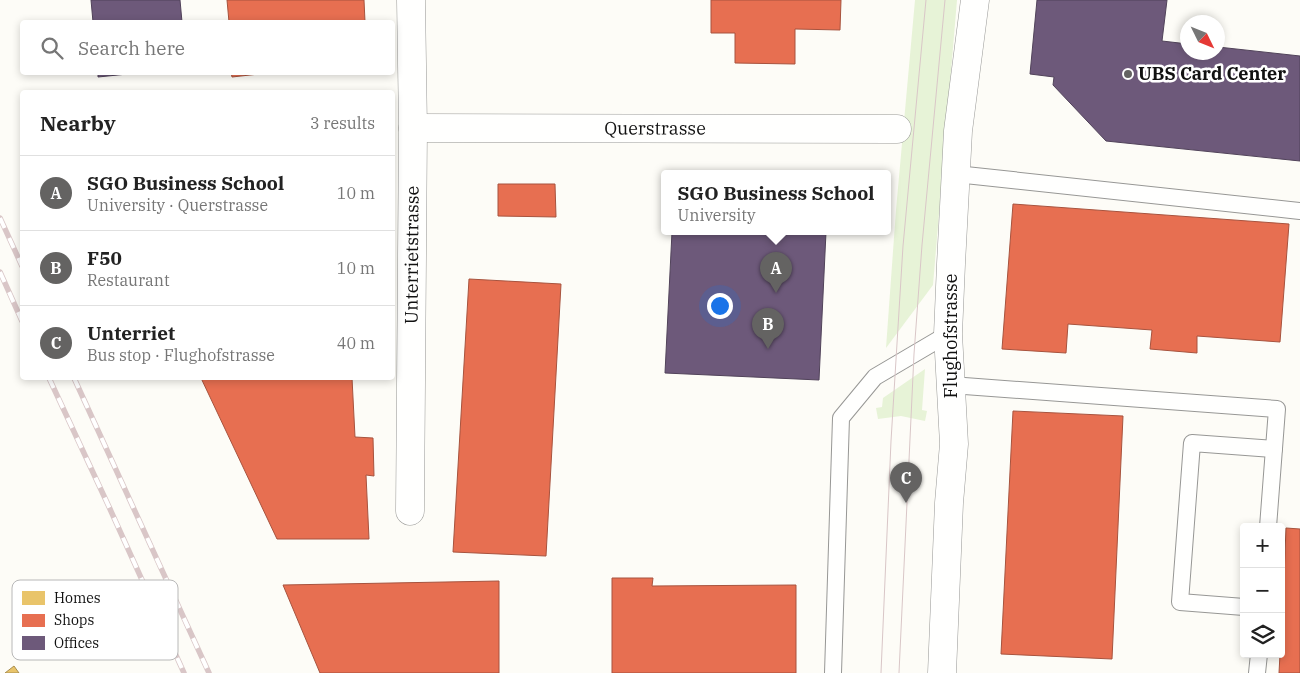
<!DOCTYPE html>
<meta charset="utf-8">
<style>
:root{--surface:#fff;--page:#f6f6f6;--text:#222;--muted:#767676;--line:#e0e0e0;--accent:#646362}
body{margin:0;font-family:"IBM Plex Serif",serif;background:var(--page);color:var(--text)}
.controls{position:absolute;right:15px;bottom:15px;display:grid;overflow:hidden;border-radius:5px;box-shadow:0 2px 8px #0003}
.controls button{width:45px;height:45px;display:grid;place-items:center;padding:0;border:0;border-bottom:1px solid var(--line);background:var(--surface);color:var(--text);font:25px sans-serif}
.compass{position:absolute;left:1180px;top:15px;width:45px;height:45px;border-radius:50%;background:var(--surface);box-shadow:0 2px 8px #0003;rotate:133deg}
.you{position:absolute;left:719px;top:305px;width:18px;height:18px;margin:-12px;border:4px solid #fff;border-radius:50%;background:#1a73e8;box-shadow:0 0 0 8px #1a73e833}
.badge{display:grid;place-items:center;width:32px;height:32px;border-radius:50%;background:var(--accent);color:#fff;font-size:16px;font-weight:700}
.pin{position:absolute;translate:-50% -41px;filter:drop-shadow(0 1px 2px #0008)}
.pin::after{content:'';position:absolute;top:26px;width:18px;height:15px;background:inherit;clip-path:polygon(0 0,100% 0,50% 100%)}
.popup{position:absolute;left:661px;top:170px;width:230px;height:65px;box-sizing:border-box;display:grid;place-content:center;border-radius:5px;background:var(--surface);filter:drop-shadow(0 1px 4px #0005);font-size:16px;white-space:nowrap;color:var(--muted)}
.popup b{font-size:19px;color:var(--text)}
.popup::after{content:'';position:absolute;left:50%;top:100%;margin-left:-10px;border:10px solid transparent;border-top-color:var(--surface)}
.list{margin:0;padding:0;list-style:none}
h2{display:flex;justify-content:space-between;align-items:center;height:65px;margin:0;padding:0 20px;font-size:21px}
h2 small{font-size:16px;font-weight:400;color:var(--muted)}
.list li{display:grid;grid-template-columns:32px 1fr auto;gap:15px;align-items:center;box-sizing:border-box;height:75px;padding:0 20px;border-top:1px solid var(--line)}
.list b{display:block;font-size:19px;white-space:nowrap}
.list p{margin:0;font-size:16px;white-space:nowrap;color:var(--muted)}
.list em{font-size:16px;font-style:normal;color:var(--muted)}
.icon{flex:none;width:28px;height:28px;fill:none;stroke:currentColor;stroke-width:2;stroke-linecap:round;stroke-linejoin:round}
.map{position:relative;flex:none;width:1300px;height:673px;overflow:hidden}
.search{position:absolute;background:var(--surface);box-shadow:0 2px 8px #0003;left:20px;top:20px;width:375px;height:55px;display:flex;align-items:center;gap:12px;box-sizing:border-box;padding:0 18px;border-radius:5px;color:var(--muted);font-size:19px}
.panel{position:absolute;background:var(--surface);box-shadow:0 2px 8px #0003;left:20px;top:90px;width:375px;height:290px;border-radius:5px}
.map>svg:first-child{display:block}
.green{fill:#e7f3d7}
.homes{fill:#e9c46a;stroke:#a88e4f}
.shops{fill:#e76f51;stroke:#a7533e}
.offices{fill:#6d597a;stroke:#51435a}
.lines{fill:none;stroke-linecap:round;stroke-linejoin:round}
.service-casing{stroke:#979795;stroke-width:18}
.minor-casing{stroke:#979795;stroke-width:29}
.service{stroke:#fffffe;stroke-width:16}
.minor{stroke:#fffffe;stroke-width:28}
.tram{stroke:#d9c6c7;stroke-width:1}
.rail-casing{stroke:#d9c6c7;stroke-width:5.5}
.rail{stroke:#fff;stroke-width:4;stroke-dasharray:11;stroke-linecap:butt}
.poi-dot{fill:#646362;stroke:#fff;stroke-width:2}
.labels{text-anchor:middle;stroke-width:5;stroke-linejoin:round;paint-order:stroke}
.poi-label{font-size:18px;font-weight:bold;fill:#111;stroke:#fff;text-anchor:start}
.street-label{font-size:18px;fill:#111;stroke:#fff}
.key{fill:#fff;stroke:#b8b8b8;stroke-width:1}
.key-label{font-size:14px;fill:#111}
</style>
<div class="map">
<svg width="1300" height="673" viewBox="0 0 1300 673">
<rect width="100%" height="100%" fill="#fdfcf7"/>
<g class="green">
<path d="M 915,0 L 957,0 L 933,285 L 886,348 L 896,210 Z"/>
<path d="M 925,369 L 922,410 L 927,411 L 925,421 L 901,416 L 878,419 L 876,408 L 882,407 L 883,398 Z"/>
</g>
<path class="homes" d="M 14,666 L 19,673 L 5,673 Z"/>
<g class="shops">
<path d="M 227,0 L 364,0 L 365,22 L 229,22 Z"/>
<path d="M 711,0 L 841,0 L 840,30 L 795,29 L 795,64 L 735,63 L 735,33 L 711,33 Z"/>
<path d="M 231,72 L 277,72 L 232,77 Z"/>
<path d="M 498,184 L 555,184 L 556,217 L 498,216 Z"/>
<path d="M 1013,204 L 1289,224 L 1280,342 L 1197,336 L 1197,353 L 1150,349 L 1152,330 L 1068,324 L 1066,353 L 1002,349 Z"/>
<path d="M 469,279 L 561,284 L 546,556 L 453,552 Z"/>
<path d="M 201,378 L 352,378 L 355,437 L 373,438 L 374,476 L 366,475 L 369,539 L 277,539 Z"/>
<path d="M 1013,411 L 1123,416 L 1112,659 L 1001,654 Z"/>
<path d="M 1286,528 L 1300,529 L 1300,673 L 1279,673 L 1280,654 L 1281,654 Z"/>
<path d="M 612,578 L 653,578 L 652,586 L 796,585 L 796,673 L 612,673 Z"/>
<path d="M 499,581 L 499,673 L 320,673 L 283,585 Z"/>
</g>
<g class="offices">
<path d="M 91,0 L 180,0 L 182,22 L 93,22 Z"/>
<path d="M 1037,0 L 1167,0 L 1162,41 L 1188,44 L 1188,52 L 1218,52 L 1218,47 L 1300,56 L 1300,161 L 1106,141 L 1053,85 L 1054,77 L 1030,74 Z"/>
<path d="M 98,72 L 147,72 L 98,77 Z"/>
<path d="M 672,232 L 826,232 L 819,380 L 665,373 Z"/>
</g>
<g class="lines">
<g class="service-casing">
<g id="service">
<path d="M 956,174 L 1300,211"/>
<path d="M 951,385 L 1277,409 L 1268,527"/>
<path d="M 1244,607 L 1180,602 L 1192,443 L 1274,449"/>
<path d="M 833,673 L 841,418 L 875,377 L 948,334"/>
<path d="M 1257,673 L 1259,654"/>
</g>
</g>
<g class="minor-casing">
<g id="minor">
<path id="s1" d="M 413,128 L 897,129"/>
<path id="s2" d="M 410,511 L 413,128 L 411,0"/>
<path d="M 942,673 L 949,503 L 954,444 L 948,334 L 951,264 L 958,131 L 975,0"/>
</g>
</g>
<use href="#service" class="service"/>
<use href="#minor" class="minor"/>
<g class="tram">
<path d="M 881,673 L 891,441 L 903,246 L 926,0"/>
<path d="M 899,673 L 914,354 L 922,245 L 945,0"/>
</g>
<g class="rail-casing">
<g id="rail">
<path d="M 0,218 L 22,266"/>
<path d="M 0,272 L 22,321"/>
<path d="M 49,378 L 110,509 L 184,673"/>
<path d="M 74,378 L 209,673"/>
</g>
</g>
<use href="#rail" class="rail"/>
</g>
<circle class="poi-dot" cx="1128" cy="74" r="5"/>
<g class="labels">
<g class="poi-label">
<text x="1138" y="80">UBS Card Center</text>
</g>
<g class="street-label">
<text dy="6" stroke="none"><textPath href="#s1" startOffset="242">Querstrasse</textPath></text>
<text dy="6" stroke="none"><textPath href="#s2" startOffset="256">Unterrietstrasse</textPath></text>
<text transform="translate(951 336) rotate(-90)" y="6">Flughofstrasse</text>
</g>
</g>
<rect x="12" y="580" width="166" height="80" rx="8" class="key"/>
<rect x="22" y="591" width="23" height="14" fill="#e9c46a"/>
<rect x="22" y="614" width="23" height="13" fill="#e76f51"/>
<rect x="22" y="636" width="23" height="14" fill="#6d597a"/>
<g class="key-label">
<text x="54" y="603">Homes</text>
<text x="54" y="625">Shops</text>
<text x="54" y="648">Offices</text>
</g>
</svg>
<div class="controls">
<button>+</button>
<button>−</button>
<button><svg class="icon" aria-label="layers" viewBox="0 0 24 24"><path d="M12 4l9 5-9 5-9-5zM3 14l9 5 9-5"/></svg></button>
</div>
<svg class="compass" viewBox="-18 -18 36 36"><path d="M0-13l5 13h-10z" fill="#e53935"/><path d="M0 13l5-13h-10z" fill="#767676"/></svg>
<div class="you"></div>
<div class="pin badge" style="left:776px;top:293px">A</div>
<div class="popup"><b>SGO Business School</b>University</div>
<div class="pin badge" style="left:768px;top:349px">B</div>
<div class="pin badge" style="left:906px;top:503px">C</div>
<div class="search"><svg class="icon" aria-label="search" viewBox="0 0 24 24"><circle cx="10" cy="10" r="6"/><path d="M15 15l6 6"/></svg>Search here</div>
<section class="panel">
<h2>Nearby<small>3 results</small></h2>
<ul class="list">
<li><span class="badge">A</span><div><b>SGO Business School</b><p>University · Querstrasse</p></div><em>10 m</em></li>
<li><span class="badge">B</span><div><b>F50</b><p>Restaurant</p></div><em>10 m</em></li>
<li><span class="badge">C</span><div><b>Unterriet</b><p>Bus stop · Flughofstrasse</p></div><em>40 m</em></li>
</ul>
</section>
</div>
